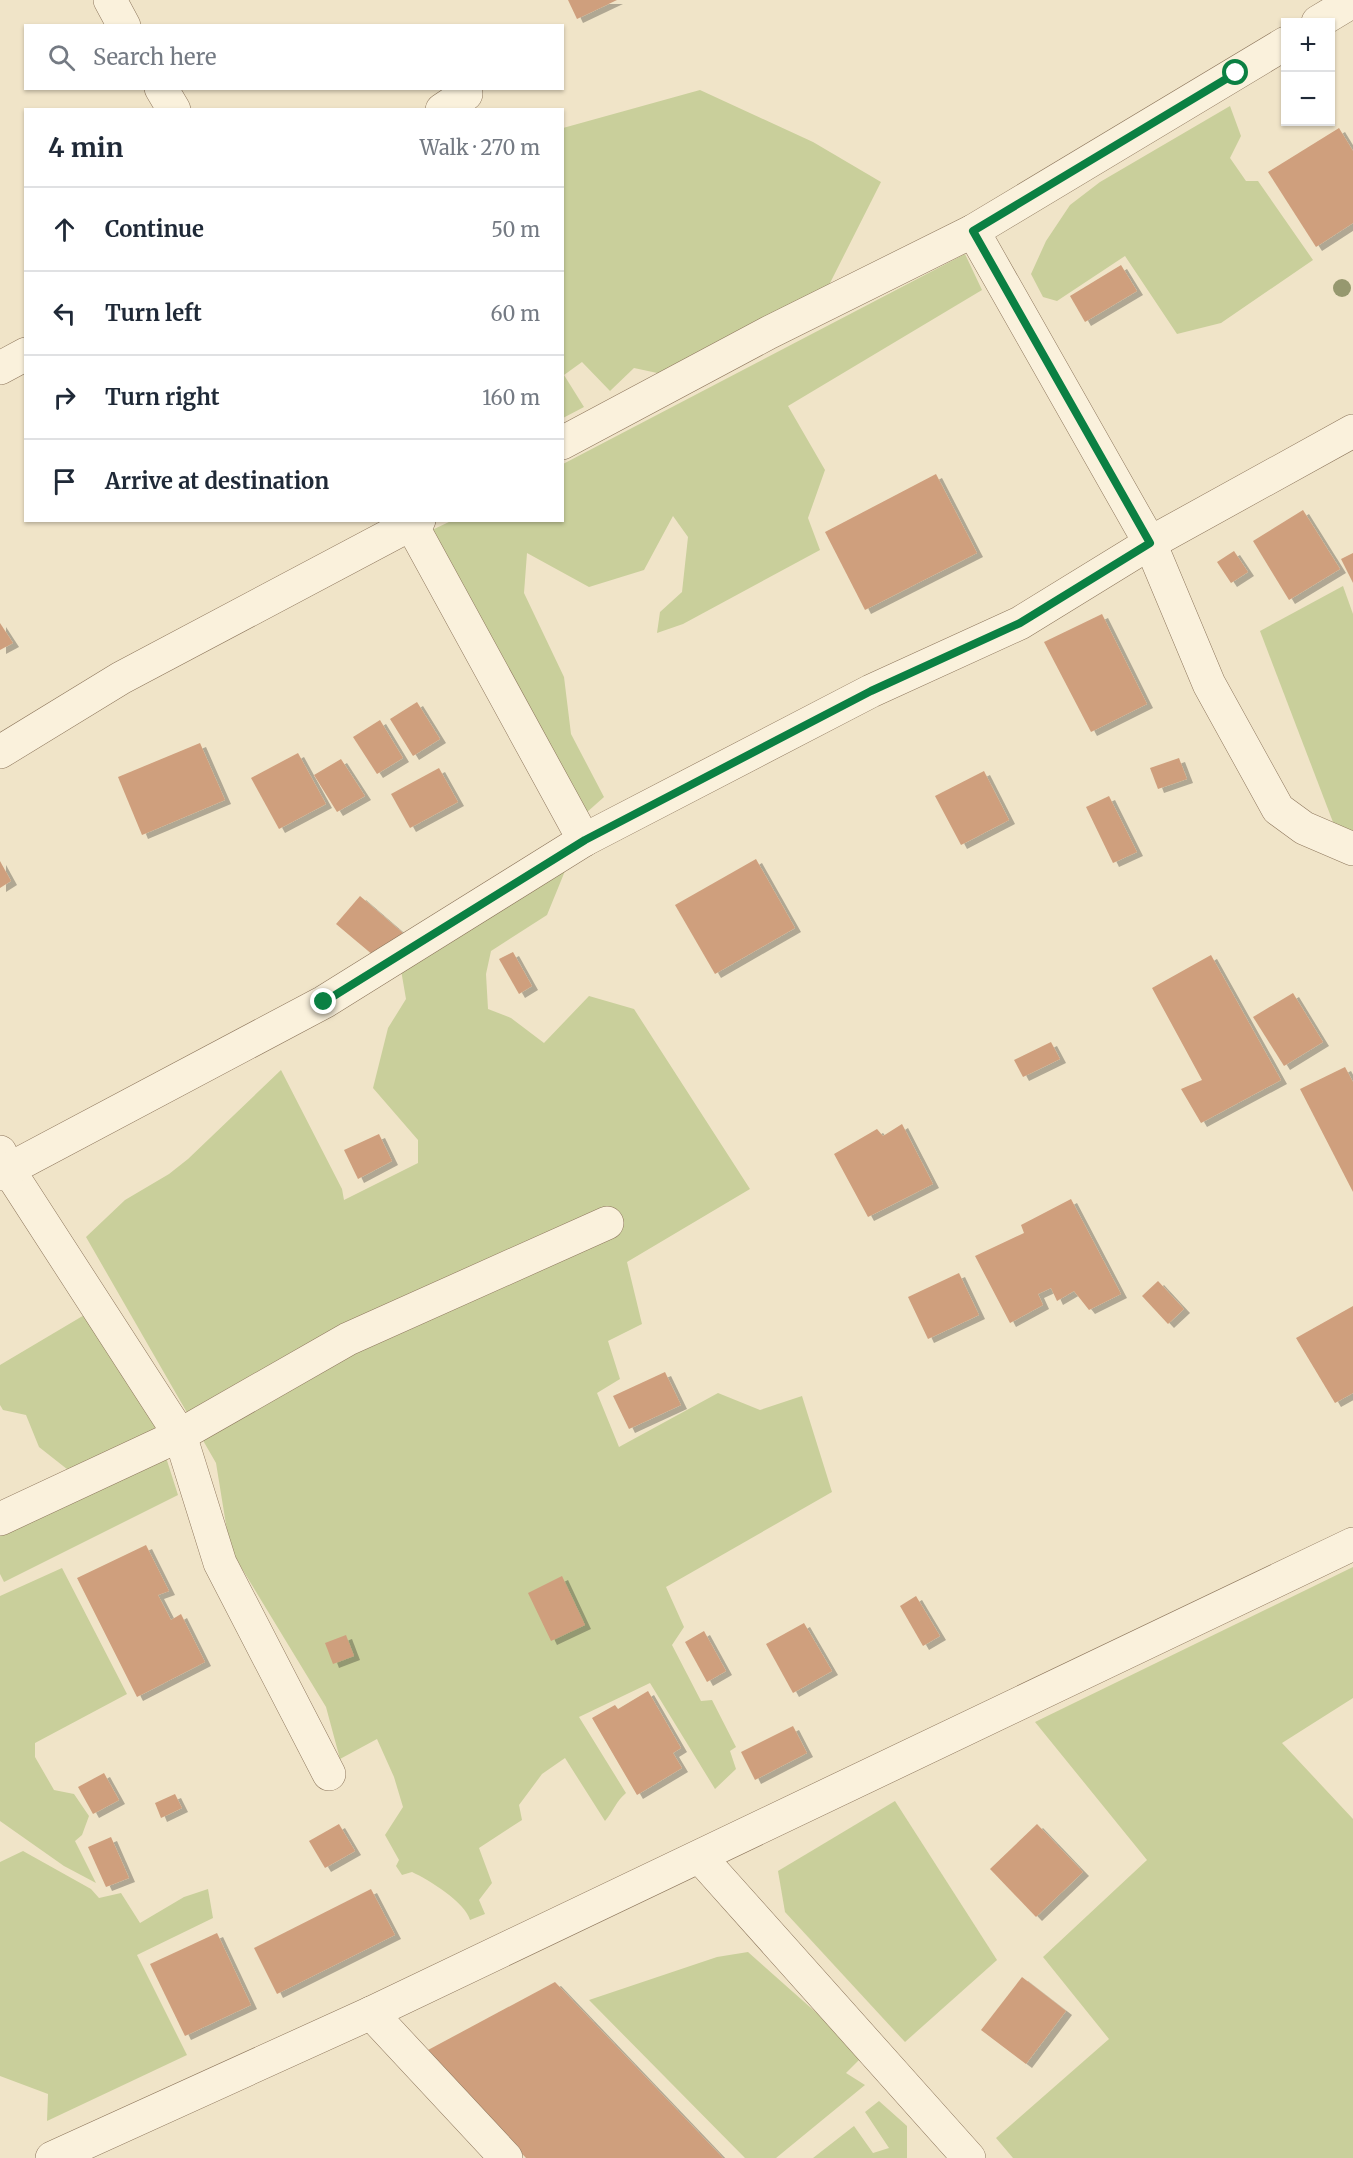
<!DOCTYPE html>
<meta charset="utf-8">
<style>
:root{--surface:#fff;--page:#f2f2f3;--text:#1f2937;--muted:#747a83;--line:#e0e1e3}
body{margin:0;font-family:Merriweather,serif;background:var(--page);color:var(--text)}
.controls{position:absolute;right:18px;top:18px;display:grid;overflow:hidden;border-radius:0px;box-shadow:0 2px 4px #0004}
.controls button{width:54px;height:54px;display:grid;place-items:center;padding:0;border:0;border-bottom:2px solid var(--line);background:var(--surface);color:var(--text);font:30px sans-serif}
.stop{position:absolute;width:18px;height:18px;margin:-14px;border:4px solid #0b8043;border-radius:50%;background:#fff}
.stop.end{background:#0b8043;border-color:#fff;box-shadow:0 2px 6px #0008}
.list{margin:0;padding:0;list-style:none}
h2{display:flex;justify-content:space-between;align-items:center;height:78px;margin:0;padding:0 24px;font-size:26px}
h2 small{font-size:20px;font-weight:400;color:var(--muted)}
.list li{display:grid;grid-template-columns:39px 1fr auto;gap:18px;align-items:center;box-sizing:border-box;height:84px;padding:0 24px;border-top:2px solid var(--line)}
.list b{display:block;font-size:22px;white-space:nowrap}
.list em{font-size:20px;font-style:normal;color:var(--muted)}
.icon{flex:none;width:33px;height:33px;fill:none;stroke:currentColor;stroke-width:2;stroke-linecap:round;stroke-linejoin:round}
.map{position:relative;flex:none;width:1353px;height:2158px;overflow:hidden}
.search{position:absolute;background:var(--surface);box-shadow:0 2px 4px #0004;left:24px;top:24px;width:540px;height:66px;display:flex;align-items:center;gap:15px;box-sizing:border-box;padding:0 21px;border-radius:0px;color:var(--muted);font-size:22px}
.panel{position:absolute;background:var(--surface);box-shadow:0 2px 4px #0004;left:24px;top:108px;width:540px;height:414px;border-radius:0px}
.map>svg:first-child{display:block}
.green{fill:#c9cf9b}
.building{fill:#cf9f7d;filter:url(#shadow)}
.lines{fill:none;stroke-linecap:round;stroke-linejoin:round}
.minor-casing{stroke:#8d765c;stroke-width:34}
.minor{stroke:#faf1dc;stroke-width:33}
.tree{fill:#96986f}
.route{stroke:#0b8043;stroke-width:8}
</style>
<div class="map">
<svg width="1353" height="2158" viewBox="0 0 1353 2158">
<defs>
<filter id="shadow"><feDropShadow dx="6" dy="4" stdDeviation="0" flood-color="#0004"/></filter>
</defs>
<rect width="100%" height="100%" fill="#f0e4c8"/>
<g class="green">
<path d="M 700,90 L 813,142 L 881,182 L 827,289 L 662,374 L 634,368 L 610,391 L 582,362 L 564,375 L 584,407 L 563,418 L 563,128 Z"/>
<path d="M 1230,106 L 1241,136 L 1230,158 L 1246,181 L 1258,181 L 1313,260 L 1221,323 L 1177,334 L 1125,256 L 1057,301 L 1043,297 L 1031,274 L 1046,241 L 1070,205 L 1100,182 Z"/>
<path d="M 965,254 L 982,290 L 788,406 L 825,470 L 808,518 L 820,550 L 683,624 L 657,633 L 660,612 L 682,592 L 688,537 L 673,516 L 644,570 L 589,587 L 527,553 L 524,593 L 564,677 L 571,734 L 604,797 L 586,813 L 432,530 L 451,521 L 562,520 L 563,464 Z"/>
<path d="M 1343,586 L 1353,614 L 1353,840 L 1336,830 L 1260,631 Z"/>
<path d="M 565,871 L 547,915 L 491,951 L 486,974 L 488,1009 L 511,1018 L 544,1043 L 589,996 L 634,1009 L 750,1189 L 627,1262 L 642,1324 L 608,1341 L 620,1379 L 597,1393 L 619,1447 L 718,1393 L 760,1410 L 802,1396 L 832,1492 L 666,1587 L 684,1627 L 672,1645 L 701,1701 L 712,1700 L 736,1747 L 730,1751 L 736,1769 L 715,1789 L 650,1683 L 579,1717 L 626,1793 C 616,1801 613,1812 605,1821 L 565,1758 L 542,1774 L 519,1805 L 522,1820 L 479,1848 L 492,1883 L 479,1900 L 485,1914 L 470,1920 C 465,1902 429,1880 412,1872 L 402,1875 L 396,1866 L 399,1860 L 385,1835 L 403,1807 L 394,1777 L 377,1739 L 340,1759 L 326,1707 L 230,1549 L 216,1463 L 86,1237 L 125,1200 L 169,1174 L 188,1159 L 281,1070 L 342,1189 L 344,1200 L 418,1163 L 418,1140 L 373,1088 L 388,1028 L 406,999 L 401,970 Z"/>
<path d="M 86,1314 L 147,1398 L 178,1495 L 4,1582 L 0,1574 L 0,1512 L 72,1473 L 39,1447 L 26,1415 L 3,1410 L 0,1405 L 0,1365 Z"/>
<path d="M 1353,1567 L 1353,1698 L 1282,1743 L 1353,1819 L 1353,2158 L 1013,2158 L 996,2138 L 1109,2039 L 1043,1957 L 1147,1860 L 1035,1722 Z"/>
<path d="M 62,1568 L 127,1694 L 35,1743 L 35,1757 L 54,1790 L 74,1794 L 89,1816 L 82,1835 L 75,1841 L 96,1883 L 64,1866 L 0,1821 L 0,1596 Z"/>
<path d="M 895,1801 L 997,1960 L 905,2042 L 785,1912 L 778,1871 Z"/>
<path d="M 23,1851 L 91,1889 L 99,1898 L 121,1893 L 140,1923 L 184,1897 L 208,1889 L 213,1918 L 137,1955 L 187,2055 L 47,2121 L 48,2094 L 0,2076 L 0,1862 Z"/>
<path d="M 748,1952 L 864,2055 L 846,2073 L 865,2085 L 776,2158 L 745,2158 L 589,2000 L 717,1957 Z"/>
<path d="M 879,2101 L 907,2126 L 907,2158 L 813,2158 L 854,2126 L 873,2153 L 889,2148 L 865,2112 Z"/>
</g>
<g class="building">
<path d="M 568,0 L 617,0 L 577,19 Z"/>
<path d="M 1339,128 L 1353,151 L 1353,223 L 1316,247 L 1268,172 Z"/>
<path d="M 1121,265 L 1137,291 L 1085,322 L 1070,296 Z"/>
<path d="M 936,474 L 977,553 L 865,610 L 825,532 Z"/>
<path d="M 1303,510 L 1340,569 L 1289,600 L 1253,541 Z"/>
<path d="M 1234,551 L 1248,572 L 1231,583 L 1217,562 Z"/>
<path d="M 1353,553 L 1353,583 L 1341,559 Z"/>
<path d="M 1102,614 L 1147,704 L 1091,732 L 1044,642 Z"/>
<path d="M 0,623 L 13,643 L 0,650 Z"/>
<path d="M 417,702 L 440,739 L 413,756 L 390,719 Z"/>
<path d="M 380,720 L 403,758 L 377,774 L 353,737 Z"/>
<path d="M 200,743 L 225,800 L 142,835 L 118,777 Z"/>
<path d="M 298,753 L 326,804 L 279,829 L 251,778 Z"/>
<path d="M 1179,758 L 1187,779 L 1158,789 L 1150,768 Z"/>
<path d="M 341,759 L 365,796 L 337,812 L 314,775 Z"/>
<path d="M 439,768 L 458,802 L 410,828 L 391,794 Z"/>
<path d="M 984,771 L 1009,820 L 961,845 L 935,796 Z"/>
<path d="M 1109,796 L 1137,852 L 1113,863 L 1086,807 Z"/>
<path d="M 756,859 L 795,928 L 715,974 L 675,905 Z"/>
<path d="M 0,861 L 11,881 L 0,888 Z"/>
<path d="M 360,896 L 404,934 L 380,961 L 336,924 Z"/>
<path d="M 513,952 L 532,986 L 519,994 L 499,959 Z"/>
<path d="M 1211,955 L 1281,1080 L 1201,1123 L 1181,1089 L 1202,1080 L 1152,988 Z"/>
<path d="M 1293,993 L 1323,1042 L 1284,1066 L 1253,1017 Z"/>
<path d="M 1051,1042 L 1060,1059 L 1023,1077 L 1014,1060 Z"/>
<path d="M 1345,1067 L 1353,1082 L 1353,1192 L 1300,1089 Z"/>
<path d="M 902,1124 L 933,1184 L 868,1217 L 834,1154 L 877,1129 L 883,1136 Z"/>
<path d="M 379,1134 L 392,1161 L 358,1179 L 344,1150 Z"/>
<path d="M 1071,1199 L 1121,1294 L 1089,1310 L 1074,1291 L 1057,1301 L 1051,1288 L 1038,1294 L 1043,1305 L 1010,1323 L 975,1256 L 1024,1233 L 1021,1225 Z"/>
<path d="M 959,1273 L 979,1315 L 928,1339 L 908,1297 Z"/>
<path d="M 1158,1281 L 1184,1309 L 1168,1324 L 1142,1296 Z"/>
<path d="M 1353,1306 L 1353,1393 L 1335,1403 L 1296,1338 Z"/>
<path d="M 665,1372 L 681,1405 L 629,1429 L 613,1396 Z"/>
<path d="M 146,1545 L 169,1591 L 158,1595 L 171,1620 L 181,1614 L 205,1662 L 137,1697 L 77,1578 Z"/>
<path d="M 562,1576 L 585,1625 L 551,1641 L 528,1593 Z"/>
<path d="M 916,1596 L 940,1636 L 923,1646 L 900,1606 Z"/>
<path d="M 804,1623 L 832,1671 L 793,1693 L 766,1644 Z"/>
<path d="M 704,1631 L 726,1671 L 707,1682 L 685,1642 Z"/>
<path d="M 346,1635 L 354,1656 L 333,1664 L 325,1643 Z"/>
<path d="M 648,1691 L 681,1748 L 673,1753 L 682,1768 L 637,1795 L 592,1718 L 615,1705 L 618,1709 Z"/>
<path d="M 793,1726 L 807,1753 L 755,1780 L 741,1752 Z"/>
<path d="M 104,1773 L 119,1800 L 93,1814 L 78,1787 Z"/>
<path d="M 175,1794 L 182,1808 L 161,1818 L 155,1803 Z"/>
<path d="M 339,1824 L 355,1851 L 325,1868 L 309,1841 Z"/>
<path d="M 1037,1824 L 1083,1872 L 1036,1917 L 990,1869 Z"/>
<path d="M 111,1837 L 129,1878 L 106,1887 L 88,1847 Z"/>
<path d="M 371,1889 L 395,1935 L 277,1994 L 254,1948 Z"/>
<path d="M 217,1933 L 251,2005 L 185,2036 L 150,1964 Z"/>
<path d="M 1022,1977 L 1066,2011 L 1026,2064 L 981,2030 Z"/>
<path d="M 555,1982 L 723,2158 L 526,2158 L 428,2050 Z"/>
</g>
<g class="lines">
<g class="minor-casing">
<g id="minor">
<path d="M 110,0 L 124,26"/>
<path d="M 1318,22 L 1353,1"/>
<path d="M 161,88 L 174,110"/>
<path d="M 442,110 L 466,94"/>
<path d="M 973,231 L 1150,543 L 1209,684 L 1278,809 L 1304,828 L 1353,849"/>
<path d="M 0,368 L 26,354"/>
<path d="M 562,443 L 768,333 L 973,231 L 1286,43"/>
<path d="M 409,520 L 584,840"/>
<path d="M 0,752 L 121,678 L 419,520"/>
<path d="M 0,1152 L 8,1169 L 180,1435 L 220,1563 L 329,1774"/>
<path d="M 0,1174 L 324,1002 L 584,840 L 871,691 L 1020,623 L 1150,543 L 1353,431"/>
<path d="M 0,1519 L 180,1435 L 348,1339 L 607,1223"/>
<path d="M 700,1857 L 969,2158"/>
<path d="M 371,2013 L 506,2158"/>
<path d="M 52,2158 L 371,2013 L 1353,1544"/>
</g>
</g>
<use href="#minor" class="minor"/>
</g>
<circle class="tree" cx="1342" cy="288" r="9"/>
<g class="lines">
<path class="route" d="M 324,1002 L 585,840 L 871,691 L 1020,623 L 1150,543 L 973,231 L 1236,73"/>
</g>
</svg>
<div class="controls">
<button>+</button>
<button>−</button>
</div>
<div class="stop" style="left:1236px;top:73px"></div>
<div class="stop end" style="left:324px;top:1002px"></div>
<div class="search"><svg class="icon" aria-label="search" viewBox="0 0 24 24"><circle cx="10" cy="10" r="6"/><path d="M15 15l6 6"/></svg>Search here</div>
<section class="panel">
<h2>4 min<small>Walk · 270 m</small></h2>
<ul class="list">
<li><svg class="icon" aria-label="ahead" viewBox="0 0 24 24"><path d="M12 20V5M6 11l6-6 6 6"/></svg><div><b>Continue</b></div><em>50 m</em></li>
<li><svg class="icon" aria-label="left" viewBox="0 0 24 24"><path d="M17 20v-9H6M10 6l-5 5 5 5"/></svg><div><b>Turn left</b></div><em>60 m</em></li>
<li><svg class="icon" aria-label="right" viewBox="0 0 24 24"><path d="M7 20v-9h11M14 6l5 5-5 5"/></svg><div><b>Turn right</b></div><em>160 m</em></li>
<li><svg class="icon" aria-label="arrive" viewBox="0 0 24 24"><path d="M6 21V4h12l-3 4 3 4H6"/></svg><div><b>Arrive at destination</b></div></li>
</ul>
</section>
</div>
